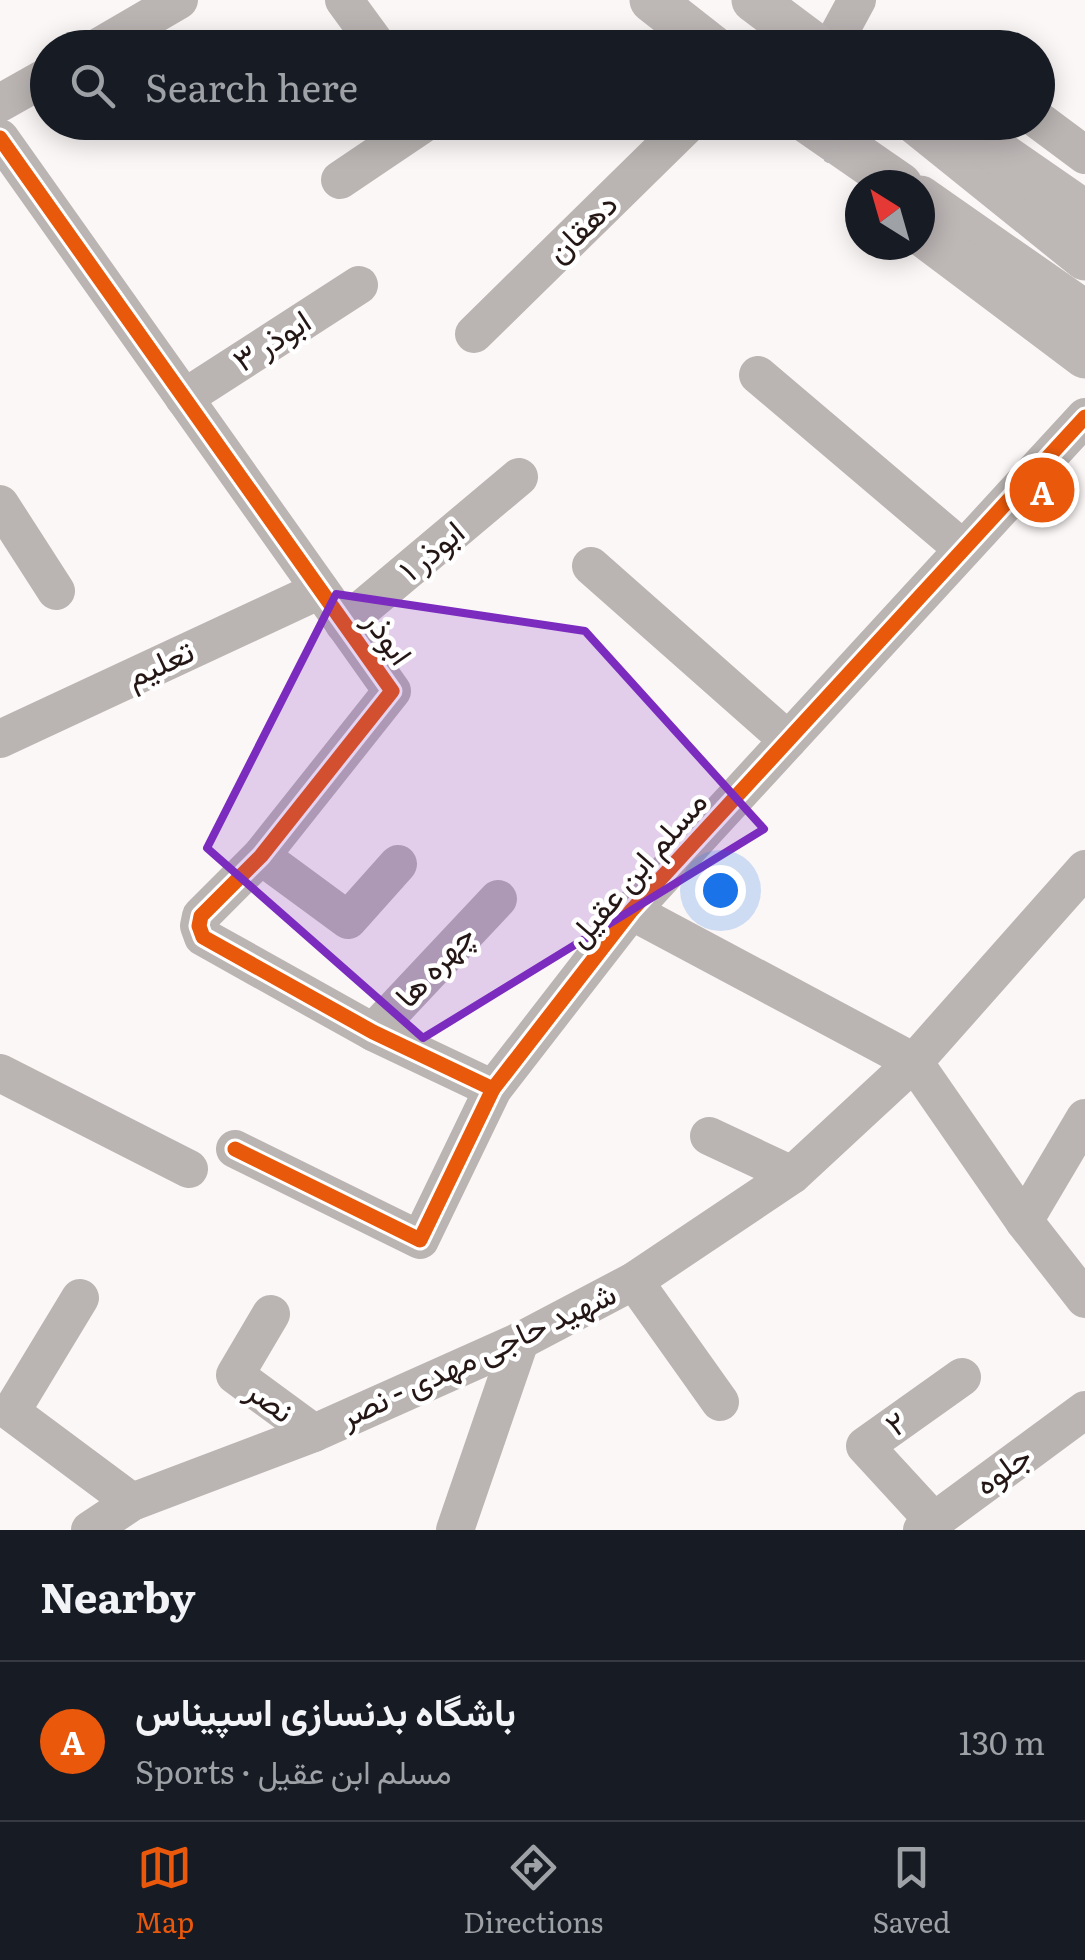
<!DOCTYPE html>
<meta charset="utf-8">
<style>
:root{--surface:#171b24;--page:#20242c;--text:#f1f3f6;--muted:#9ea1a6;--line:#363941;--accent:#ea580c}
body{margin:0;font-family:Literata,Vazirmatn,serif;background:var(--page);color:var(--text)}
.compass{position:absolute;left:845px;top:170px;width:90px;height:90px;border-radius:50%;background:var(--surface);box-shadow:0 5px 25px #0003;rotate:323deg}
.you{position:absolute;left:720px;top:890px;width:35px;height:35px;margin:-25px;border:8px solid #fff;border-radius:50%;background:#1a73e8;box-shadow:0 0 0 15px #1a73e833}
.badge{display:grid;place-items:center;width:65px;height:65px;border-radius:50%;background:var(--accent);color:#fff;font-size:32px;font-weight:700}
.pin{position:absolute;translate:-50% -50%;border:5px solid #fff;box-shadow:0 2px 10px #0006}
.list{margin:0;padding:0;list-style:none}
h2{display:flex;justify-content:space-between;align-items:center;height:130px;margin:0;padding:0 40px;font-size:42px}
h2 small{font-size:32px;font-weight:400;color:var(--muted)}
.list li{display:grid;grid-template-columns:65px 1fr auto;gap:30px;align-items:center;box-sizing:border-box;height:160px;padding:0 40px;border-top:2px solid var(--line)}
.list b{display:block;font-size:38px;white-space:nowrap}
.list p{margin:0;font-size:32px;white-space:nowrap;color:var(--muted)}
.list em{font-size:32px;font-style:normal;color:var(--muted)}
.icon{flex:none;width:55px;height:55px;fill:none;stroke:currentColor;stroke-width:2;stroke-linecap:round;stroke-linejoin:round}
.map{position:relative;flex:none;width:1085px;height:1530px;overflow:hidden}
.search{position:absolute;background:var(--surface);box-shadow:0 5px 25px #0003;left:30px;right:30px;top:30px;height:110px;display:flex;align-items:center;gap:25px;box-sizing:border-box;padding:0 35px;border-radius:55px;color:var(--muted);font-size:38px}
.sheet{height:290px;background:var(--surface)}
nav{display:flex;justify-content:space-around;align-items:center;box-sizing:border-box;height:140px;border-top:2px solid var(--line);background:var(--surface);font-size:28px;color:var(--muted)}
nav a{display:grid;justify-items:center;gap:5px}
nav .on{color:var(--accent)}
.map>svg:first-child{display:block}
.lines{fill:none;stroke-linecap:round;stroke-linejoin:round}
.path{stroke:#bcb8b7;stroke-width:5;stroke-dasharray:8 5;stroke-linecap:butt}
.minor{stroke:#bab5b3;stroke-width:38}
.major{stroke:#bdb7b6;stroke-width:45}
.path-bridge{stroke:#bcb8b7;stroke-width:5;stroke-dasharray:8 5;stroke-linecap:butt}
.cycleway-casing{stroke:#fff;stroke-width:21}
.cycleway{stroke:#e8590c;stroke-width:15}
.marked{fill:#7b2cbf;fill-opacity:0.2;stroke:#7b2cbf;stroke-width:8;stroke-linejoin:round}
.labels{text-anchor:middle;stroke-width:9;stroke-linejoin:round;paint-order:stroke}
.street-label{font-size:32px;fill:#241715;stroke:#fff}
</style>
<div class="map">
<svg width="1085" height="1530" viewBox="0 0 1085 1530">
<rect width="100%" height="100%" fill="#fcf7f7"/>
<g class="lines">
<path class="path" d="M 872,41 L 885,48"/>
<g class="minor">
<path d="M 344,0 L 379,48"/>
<path d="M 97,48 L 179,0"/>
<path d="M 831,48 L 857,0"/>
<path d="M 0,103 L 48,76"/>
<path d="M 1038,120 L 1085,155"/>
<path d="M 0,138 L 392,691 L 261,856 L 201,916 L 199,926 L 203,937 L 373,1032 L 493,1089"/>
<path d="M 340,180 L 426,122"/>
<path d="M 474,334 L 690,122"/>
<path d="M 758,375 L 963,549"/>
<path d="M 184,398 L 359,285"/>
<path d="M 0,504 L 56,591"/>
<path d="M 591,566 L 788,740"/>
<path d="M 344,624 L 519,477"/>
<path d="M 0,739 L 320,590"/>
<path d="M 261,856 L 348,920 L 398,864"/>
<path d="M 631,911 L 914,1062 L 1024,1221 L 1085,1299"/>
<path d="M 373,1032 L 498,899"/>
<path d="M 0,1073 L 189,1169"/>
<path d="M 709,1136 L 792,1175"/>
<path d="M 235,1149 L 420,1240 L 493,1089 L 631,911 L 1085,417"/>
<path d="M 1024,1221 L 1085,1118"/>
<path d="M 634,1281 L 720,1402"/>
<path d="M 80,1298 L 11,1412 L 132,1502"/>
<path d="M 271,1314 L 235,1375 L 314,1433"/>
<path d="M 934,1521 L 865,1446 L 962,1377"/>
<path d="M 90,1530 L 132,1502 L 314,1433 L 520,1341 L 634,1281 L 792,1175 L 914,1062 L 1085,869"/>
<path d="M 455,1530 L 520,1341"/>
<path d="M 922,1530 L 1085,1410"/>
</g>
<g class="major">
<path d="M 652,0 L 713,48"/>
<path d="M 754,0 L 818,48"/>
<path d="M 809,122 L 900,185"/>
<path d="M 916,122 L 1085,258"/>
<path d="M 980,140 L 1085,213"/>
<path d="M 920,198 L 1085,313"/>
<path d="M 920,232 L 1085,356"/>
</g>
<path class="path-bridge" d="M 826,162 L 851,122"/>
<g class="cycleway-casing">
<g id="cycleway">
<path d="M 0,138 L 392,691 L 261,856 L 201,916 L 199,926 L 203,937 L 373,1032 L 493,1089"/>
<path d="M 235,1149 L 420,1240 L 493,1089 L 631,911 L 1085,417"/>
</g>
</g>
<use href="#cycleway" class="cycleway"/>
</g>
<path class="marked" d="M 336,594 L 585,631 L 764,829 L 423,1038 L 207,848 Z"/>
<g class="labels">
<g class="street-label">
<text transform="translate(582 228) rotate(-44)" y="11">دهقان</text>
<text transform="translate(272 341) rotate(-33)" y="11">ابوذر ۳</text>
<text transform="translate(432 551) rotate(-40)" y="11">ابوذر ۱</text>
<text transform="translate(388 638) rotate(55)" y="11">ابوذر</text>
<text transform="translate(160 664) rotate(-25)" y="11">تعلیم</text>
<text transform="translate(637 869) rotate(-49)" y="11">مسلم ابن عقیل</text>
<text transform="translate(435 966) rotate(-47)" y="11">چهره ها</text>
<text transform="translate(478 1355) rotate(-25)" y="11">شهید حاجی مهدی - نصر</text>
<text transform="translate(270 1401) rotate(36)" y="11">نصر</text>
<text transform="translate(896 1424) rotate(-35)" y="11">۲</text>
<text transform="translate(1003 1470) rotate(-36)" y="11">جلوه</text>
</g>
</g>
</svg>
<svg class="compass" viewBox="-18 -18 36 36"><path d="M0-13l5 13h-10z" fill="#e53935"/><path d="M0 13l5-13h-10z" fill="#9ea1a6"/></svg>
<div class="you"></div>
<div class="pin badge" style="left:1042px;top:490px">A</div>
<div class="search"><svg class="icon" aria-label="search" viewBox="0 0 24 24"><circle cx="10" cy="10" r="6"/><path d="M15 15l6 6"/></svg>Search here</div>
</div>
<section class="sheet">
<h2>Nearby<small></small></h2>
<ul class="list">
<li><span class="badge">A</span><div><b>باشگاه بدنسازی اسپیناس</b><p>Sports · مسلم ابن عقیل</p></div><em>130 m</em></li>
</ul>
</section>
<nav>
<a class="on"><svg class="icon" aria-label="map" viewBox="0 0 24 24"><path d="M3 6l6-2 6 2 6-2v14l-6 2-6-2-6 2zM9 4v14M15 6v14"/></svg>Map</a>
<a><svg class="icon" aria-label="directions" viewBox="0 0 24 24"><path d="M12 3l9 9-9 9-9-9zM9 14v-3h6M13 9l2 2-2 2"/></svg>Directions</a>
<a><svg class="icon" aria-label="saved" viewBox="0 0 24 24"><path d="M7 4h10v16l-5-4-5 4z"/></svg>Saved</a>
</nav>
